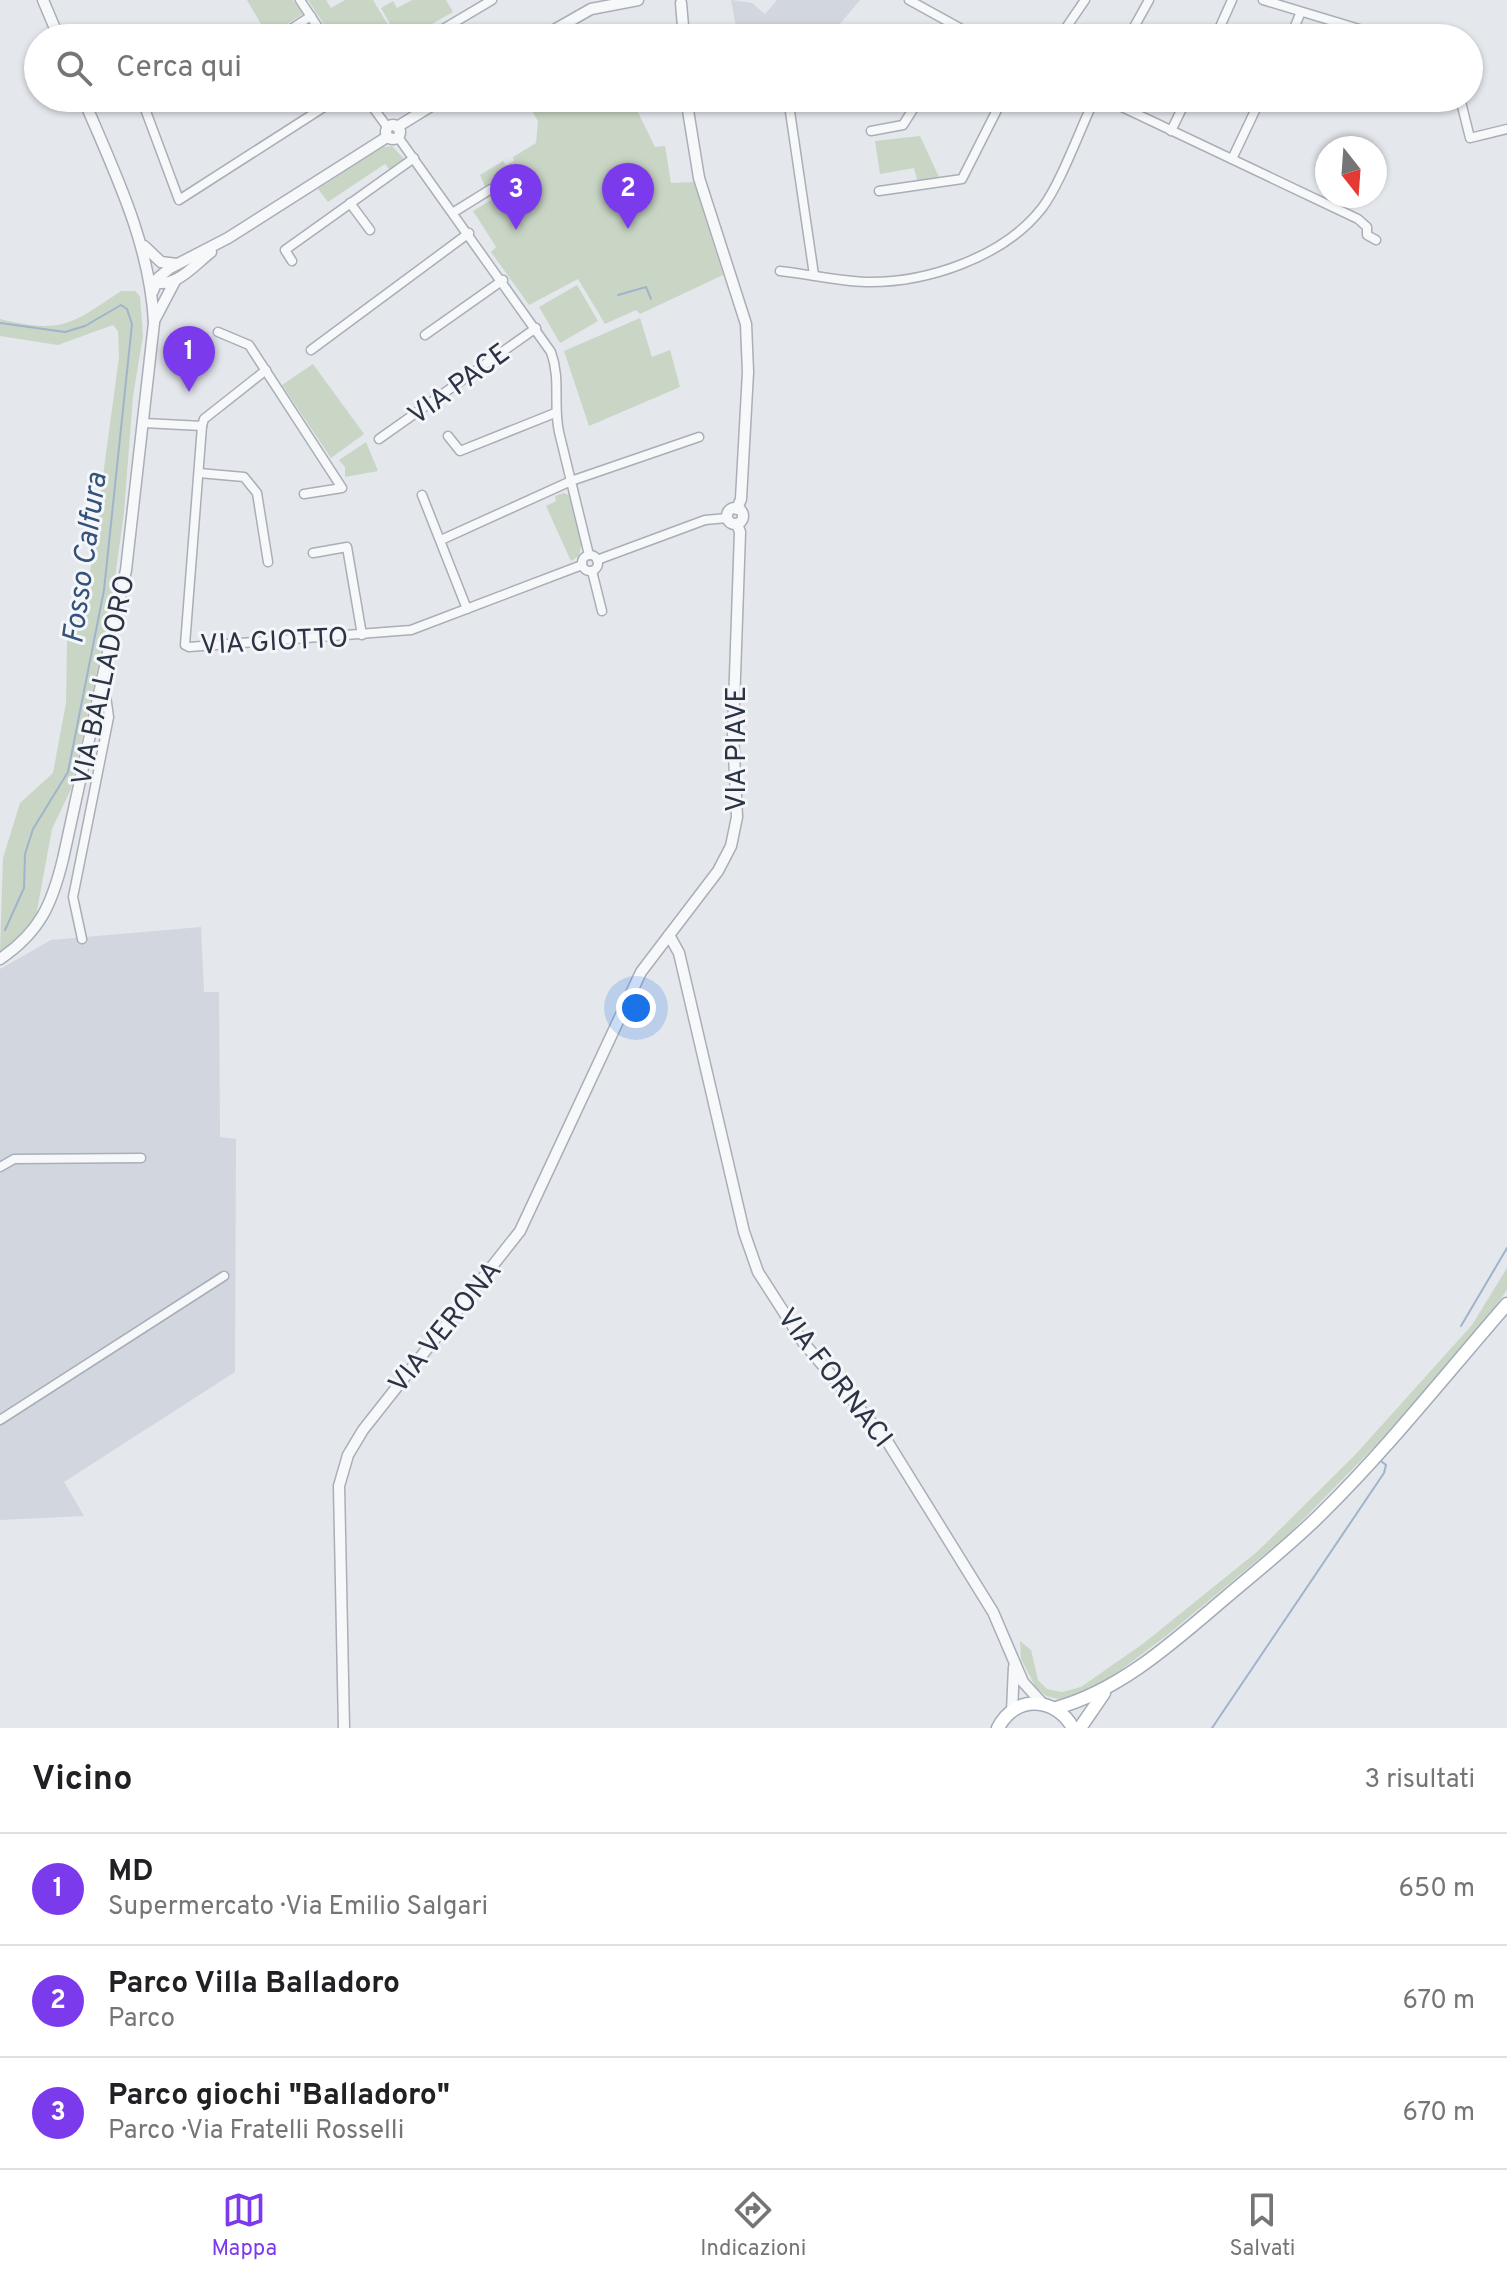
<!DOCTYPE html>
<html lang="it">
<meta charset="utf-8">
<style>
:root{--surface:#fff;--page:#f2f2f2;--text:#202124;--muted:#757577;--line:#e0e0e0;--accent:#7c3aed}
body{margin:0;font-family:Overpass,sans-serif;background:var(--page);color:var(--text)}
.compass{position:absolute;left:1315px;top:136px;width:72px;height:72px;border-radius:50%;background:var(--surface);box-shadow:0 2px 6px #0004;rotate:163deg}
.you{position:absolute;left:636px;top:1008px;width:28px;height:28px;margin:-20px;border:6px solid #fff;border-radius:50%;background:#1a73e8;box-shadow:0 0 0 12px #1a73e833}
.badge{display:grid;place-items:center;width:52px;height:52px;border-radius:50%;background:var(--accent);color:#fff;font-size:26px;font-weight:700}
.pin{position:absolute;translate:-50% -66px;filter:drop-shadow(0 2px 4px #0008)}
.pin::after{content:'';position:absolute;top:42px;width:28px;height:24px;background:inherit;clip-path:polygon(0 0,100% 0,50% 100%)}
.list{margin:0;padding:0;list-style:none}
h2{display:flex;justify-content:space-between;align-items:center;height:104px;margin:0;padding:0 32px;font-size:34px}
h2 small{font-size:26px;font-weight:400;color:var(--muted)}
.list li{display:grid;grid-template-columns:52px 1fr auto;gap:24px;align-items:center;box-sizing:border-box;height:112px;padding:0 32px;border-top:2px solid var(--line)}
.list b{display:block;font-size:30px;white-space:nowrap}
.list p{margin:0;font-size:26px;white-space:nowrap;color:var(--muted)}
.list em{font-size:26px;font-style:normal;color:var(--muted)}
.icon{flex:none;width:44px;height:44px;fill:none;stroke:currentColor;stroke-width:2;stroke-linecap:round;stroke-linejoin:round}
.map{position:relative;flex:none;width:1507px;height:1728px;overflow:hidden}
.search{position:absolute;background:var(--surface);box-shadow:0 2px 6px #0004;left:24px;right:24px;top:24px;height:88px;display:flex;align-items:center;gap:20px;box-sizing:border-box;padding:0 28px;border-radius:44px;color:var(--muted);font-size:30px}
.sheet{height:440px;background:var(--surface)}
nav{display:flex;justify-content:space-around;align-items:center;box-sizing:border-box;height:112px;border-top:2px solid var(--line);background:var(--surface);font-size:22px;color:var(--muted)}
nav a{display:grid;justify-items:center;gap:4px}
nav .on{color:var(--accent)}
.map>svg:first-child{display:block}
.built{fill:#d2d6de}
.green{fill:#c9d6c5}
.lines{fill:none;stroke-linecap:round;stroke-linejoin:round}
.stream{stroke:#9fb4cc;stroke-width:2}
.minor-casing{stroke:#a9aeb7;stroke-width:11}
.tertiary-casing{stroke:#a9aeb7;stroke-width:13}
.primary-casing{stroke:#a3abb8;stroke-width:15}
.minor{stroke:#f7f8fa;stroke-width:8}
.tertiary{stroke:#f7f8fa;stroke-width:10}
.primary{stroke:#fff;stroke-width:12}
.labels{text-anchor:middle;stroke-width:6;stroke-linejoin:round;paint-order:stroke}
.street-label{font-size:28px;fill:#2b3445;stroke:#f4f6f9}
.water-label{font-size:30px;font-style:italic;fill:#34527a;stroke:#f4f6f9}
</style>
<div class="map">
<svg width="1507" height="1728" viewBox="0 0 1507 1728">
<rect width="100%" height="100%" fill="#e4e7ec"/>
<g class="built">
<path d="M 731,0 L 752,3 L 765,14 L 777,0 L 860,0 L 839,25 L 860,38 L 738,38 Z"/>
<path d="M 201,927 L 204,992 L 219,992 L 220,1137 L 236,1139 L 235,1372 L 64,1482 L 84,1516 L 0,1520 L 0,969 L 51,940 Z"/>
</g>
<g class="green">
<path d="M 247,0 L 293,0 L 303,14 L 268,36 Z"/>
<path d="M 308,0 L 326,0 L 331,8 L 345,0 L 373,0 L 396,38 L 333,38 Z"/>
<path d="M 412,0 L 446,0 L 453,12 L 407,38 L 398,38 L 381,8 L 393,1 L 397,8 Z"/>
<path d="M 544,98 L 631,98 L 655,147 L 665,146 L 671,183 L 694,182 L 723,275 L 640,314 L 636,310 L 605,324 L 578,279 L 529,305 L 491,252 L 496,247 L 473,211 L 491,200 L 480,175 L 503,161 L 506,165 L 514,161 L 513,157 L 536,143 L 538,121 L 530,108 Z"/>
<path d="M 920,136 L 940,179 L 918,183 L 914,168 L 880,174 L 875,141 Z"/>
<path d="M 392,146 L 406,161 L 390,170 L 385,164 L 328,202 L 318,189 L 383,147 Z"/>
<path d="M 577,285 L 598,321 L 560,343 L 539,307 Z"/>
<path d="M 121,291 L 135,291 L 140,296 L 143,336 L 133,396 L 124,512 L 111,607 L 71,789 L 52,829 L 36,916 L 15,941 L 0,951 L 3,858 L 20,803 L 53,773 L 66,703 L 67,639 L 75,631 L 87,595 L 119,357 L 118,331 L 113,325 L 58,345 L 0,336 L 0,319 C 63,334 70,325 121,291 Z"/>
<path d="M 640,318 L 652,357 L 670,350 L 680,387 L 589,426 L 564,351 Z"/>
<path d="M 313,364 L 364,434 L 331,458 L 282,385 Z"/>
<path d="M 366,442 L 378,471 L 345,477 L 345,467 L 339,460 Z"/>
<path d="M 564,493 L 572,497 L 582,542 L 579,556 L 571,561 L 546,506 L 556,501 L 555,496 Z"/>
<path d="M 1507,1268 L 1507,1290 L 1480,1327 L 1380,1441 L 1288,1535 L 1166,1636 L 1106,1681 L 1067,1701 L 1046,1696 L 1036,1688 L 1021,1659 L 1020,1641 L 1031,1650 L 1038,1680 L 1047,1689 L 1062,1692 L 1081,1687 L 1144,1643 L 1258,1551 L 1355,1455 L 1472,1325 Z"/>
</g>
<g class="lines">
<g class="stream">
<path d="M 618,295 L 646,287 L 651,299"/>
<path d="M 0,323 L 65,332 L 85,326 L 121,305 L 127,309 L 132,324 L 104,590 L 68,772 L 33,829 L 25,854 L 24,888 L 5,930"/>
<path d="M 1461,1326 L 1507,1248"/>
<path d="M 1212,1728 L 1384,1473 L 1386,1465 L 1381,1461"/>
</g>
<g class="minor-casing">
<g id="minor">
<path d="M 300,0 L 325,38"/>
<path d="M 909,0 L 978,38"/>
<path d="M 1263,0 L 1389,38"/>
<path d="M 207,34 L 209,38"/>
<path d="M 277,38 L 311,16"/>
<path d="M 428,38 L 492,0"/>
<path d="M 1059,38 L 1085,0"/>
<path d="M 1128,38 L 1149,0"/>
<path d="M 1215,38 L 1232,0"/>
<path d="M 1290,38 L 1300,14"/>
<path d="M 141,98 L 179,200 L 338,98"/>
<path d="M 366,98 L 388,128"/>
<path d="M 788,98 L 814,275"/>
<path d="M 1103,98 L 1358,219 L 1367,227 L 1367,235 L 1376,240"/>
<path d="M 1460,98 L 1470,138 L 1507,129"/>
<path d="M 871,131 L 903,125 L 920,98"/>
<path d="M 1171,131 L 1187,98"/>
<path d="M 398,137 L 551,352 C 561,380 553,404 559,432 L 589,555"/>
<path d="M 1232,159 L 1261,98"/>
<path d="M 879,191 L 962,179 L 1003,98"/>
<path d="M 350,203 L 370,230"/>
<path d="M 454,212 L 491,189"/>
<path d="M 292,261 L 285,250 L 414,158"/>
<path d="M 780,271 C 808,274 837,281 866,282 C 926,283 1003,258 1042,208 C 1061,183 1080,129 1095,98"/>
<path d="M 218,332 L 249,345 L 342,488 L 304,494"/>
<path d="M 425,335 L 503,280"/>
<path d="M 311,350 L 469,233"/>
<path d="M 144,423 L 202,426 L 204,419 L 266,370"/>
<path d="M 202,426 L 185,645 L 189,647 L 411,630 L 582,565"/>
<path d="M 448,436 L 460,451 L 555,413"/>
<path d="M 379,439 L 536,328"/>
<path d="M 199,473 L 244,477 L 257,493 L 268,562"/>
<path d="M 422,495 L 467,609"/>
<path d="M 441,540 L 571,481 L 699,437"/>
<path d="M 313,553 L 347,547 L 362,635"/>
<circle cx="590" cy="563" r="8"/>
<path d="M 597,560 L 705,520 L 727,518"/>
<path d="M 592,571 L 602,611"/>
<path d="M 82,939 L 73,897 L 109,717 L 104,682"/>
<path d="M 0,1167 L 14,1159 L 141,1158"/>
<path d="M 0,1420 L 224,1276"/>
</g>
</g>
<g class="tertiary-casing">
<g id="tertiary">
<path d="M 43,0 L 59,38"/>
<path d="M 681,3 L 684,38"/>
<path d="M 540,38 L 591,9 L 638,0"/>
<path d="M 686,98 L 699,178 L 746,324 L 748,372 L 741,499 L 737,509"/>
<circle cx="393" cy="132" r="7"/>
<path d="M 397,127 L 444,98"/>
<path d="M 144,246 L 161,262 L 177,264"/>
<path d="M 151,280 C 173,292 194,265 211,252"/>
<path d="M 153,291 L 158,278 L 170,268 L 228,238 L 387,137"/>
<path d="M 154,321 L 175,281"/>
<circle cx="735" cy="516" r="8"/>
<path d="M 669,935 L 679,953 L 744,1232 L 758,1272 L 803,1342 L 887,1441 L 993,1612 L 1023,1682 L 1042,1703"/>
<path d="M 0,959 C 40,932 52,904 63,859 L 126,570 L 154,323 C 150,243 114,171 83,98"/>
<path d="M 1012,1711 L 1014,1667"/>
<path d="M 344,1728 L 339,1486 L 348,1455 L 363,1430 L 520,1231 L 641,972 L 718,871 L 731,846 L 737,817 L 733,733 L 740,532 L 737,524"/>
</g>
</g>
<g class="primary-casing">
<g id="primary">
<path d="M 1056,1708 C 1118,1691 1170,1645 1218,1604 C 1253,1574 1290,1545 1322,1513 C 1388,1448 1447,1373 1507,1304"/>
<path d="M 998,1728 C 1015,1694 1056,1697 1073,1728"/>
<path d="M 1080,1728 L 1104,1693"/>
</g>
</g>
<use href="#minor" class="minor"/>
<use href="#tertiary" class="tertiary"/>
<use href="#primary" class="primary"/>
</g>
<g class="labels">
<g class="street-label">
<text transform="translate(458 383) rotate(-36)" y="10">VIA PACE</text>
<text transform="translate(274 640) rotate(-3)" y="10">VIA GIOTTO</text>
<text transform="translate(102 680) rotate(-78)" y="10">VIA BALLADORO</text>
<text transform="translate(735 749) rotate(-90)" y="10">VIA PIAVE</text>
<text transform="translate(444 1326) rotate(-51)" y="10">VIA VERONA</text>
<text transform="translate(836 1377) rotate(52)" y="10">VIA FORNACI</text>
</g>
<g class="water-label">
<text transform="translate(84 558) rotate(-82)" y="10">Fosso Calfura</text>
</g>
</g>
</svg>
<svg class="compass" viewBox="-18 -18 36 36"><path d="M0-13l5 13h-10z" fill="#e53935"/><path d="M0 13l5-13h-10z" fill="#757577"/></svg>
<div class="you"></div>
<div class="pin badge" style="left:189px;top:392px">1</div>
<div class="pin badge" style="left:628px;top:229px">2</div>
<div class="pin badge" style="left:516px;top:230px">3</div>
<div class="search"><svg class="icon" aria-label="search" viewBox="0 0 24 24"><circle cx="10" cy="10" r="6"/><path d="M15 15l6 6"/></svg>Cerca qui</div>
</div>
<section class="sheet">
<h2>Vicino<small>3 risultati</small></h2>
<ul class="list">
<li><span class="badge">1</span><div><b>MD</b><p>Supermercato · Via Emilio Salgari</p></div><em>650 m</em></li>
<li><span class="badge">2</span><div><b>Parco Villa Balladoro</b><p>Parco</p></div><em>670 m</em></li>
<li><span class="badge">3</span><div><b>Parco giochi &quot;Balladoro&quot;</b><p>Parco · Via Fratelli Rosselli</p></div><em>670 m</em></li>
</ul>
</section>
<nav>
<a class="on"><svg class="icon" aria-label="map" viewBox="0 0 24 24"><path d="M3 6l6-2 6 2 6-2v14l-6 2-6-2-6 2zM9 4v14M15 6v14"/></svg>Mappa</a>
<a><svg class="icon" aria-label="directions" viewBox="0 0 24 24"><path d="M12 3l9 9-9 9-9-9zM9 14v-3h6M13 9l2 2-2 2"/></svg>Indicazioni</a>
<a><svg class="icon" aria-label="saved" viewBox="0 0 24 24"><path d="M7 4h10v16l-5-4-5 4z"/></svg>Salvati</a>
</nav>
